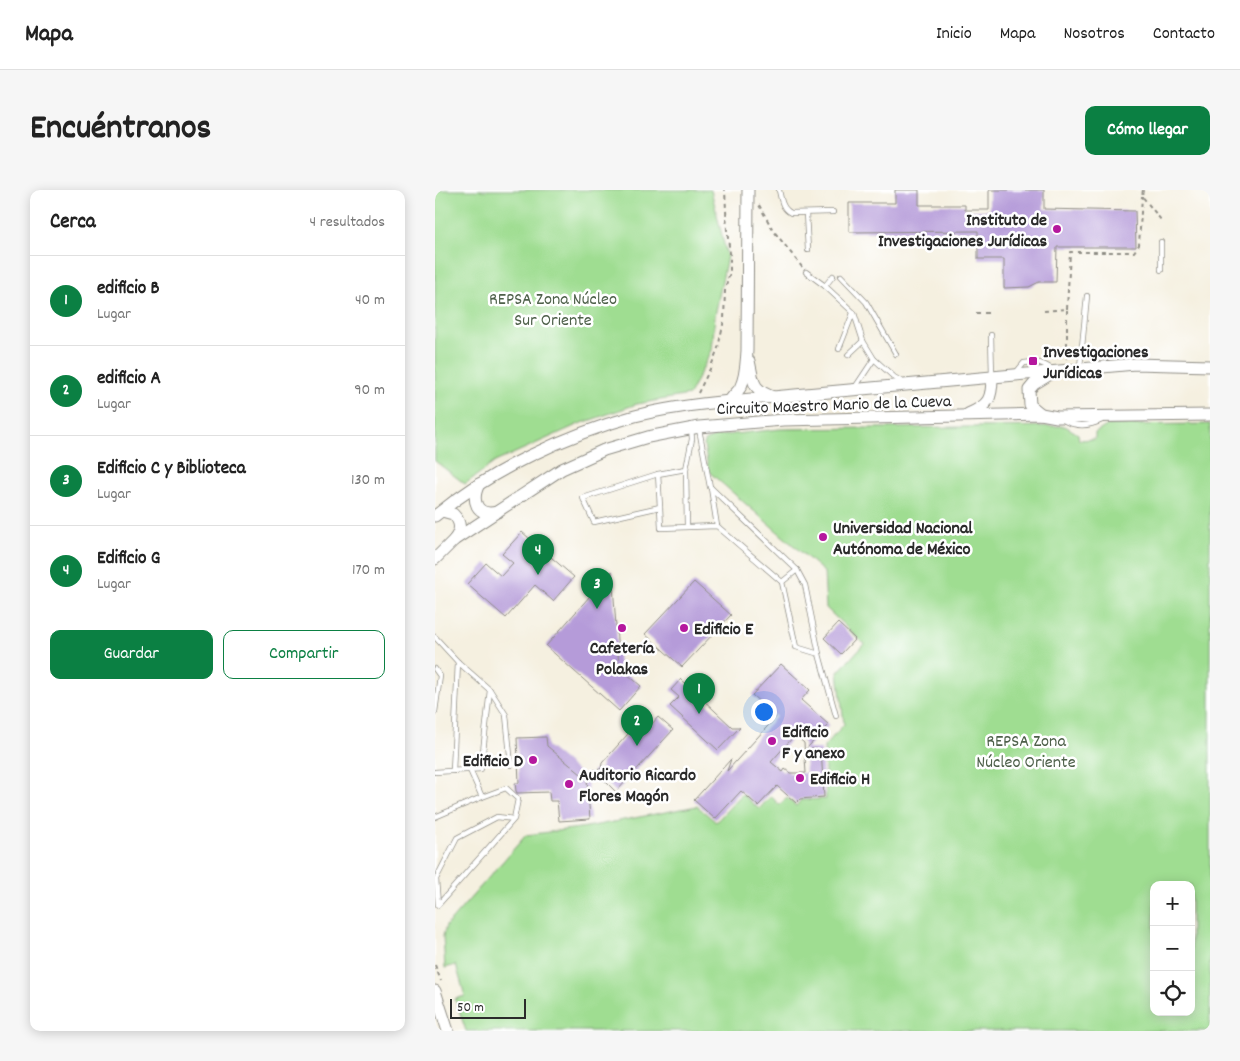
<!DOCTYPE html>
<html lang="es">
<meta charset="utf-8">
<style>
:root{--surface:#fff;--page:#f6f6f6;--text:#222;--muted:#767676;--line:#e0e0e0;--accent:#0b8043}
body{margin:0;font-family:Dekko,sans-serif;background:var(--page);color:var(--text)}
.controls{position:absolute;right:15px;bottom:15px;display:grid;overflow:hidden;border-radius:10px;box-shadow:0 2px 12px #0003}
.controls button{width:45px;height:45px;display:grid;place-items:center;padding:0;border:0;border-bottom:1px solid var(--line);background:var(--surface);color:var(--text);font:25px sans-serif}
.scale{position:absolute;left:15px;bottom:12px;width:76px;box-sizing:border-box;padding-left:5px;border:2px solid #2b2b2b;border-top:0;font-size:14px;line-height:18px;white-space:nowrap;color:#2b2b2b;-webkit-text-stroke:4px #fff;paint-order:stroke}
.you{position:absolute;left:328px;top:521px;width:18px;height:18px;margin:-12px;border:4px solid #fff;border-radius:50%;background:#1a73e8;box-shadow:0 0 0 8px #1a73e833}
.badge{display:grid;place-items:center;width:32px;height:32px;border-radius:50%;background:var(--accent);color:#fff;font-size:16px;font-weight:700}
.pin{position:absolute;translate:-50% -41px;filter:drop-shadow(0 1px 2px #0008)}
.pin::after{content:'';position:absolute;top:26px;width:18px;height:15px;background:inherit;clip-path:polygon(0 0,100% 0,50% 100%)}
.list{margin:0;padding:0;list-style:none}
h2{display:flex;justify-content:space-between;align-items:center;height:65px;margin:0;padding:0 20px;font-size:21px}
h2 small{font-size:16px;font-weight:400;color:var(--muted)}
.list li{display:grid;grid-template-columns:32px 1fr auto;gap:15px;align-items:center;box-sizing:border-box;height:90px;padding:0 20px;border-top:1px solid var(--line)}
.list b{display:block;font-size:19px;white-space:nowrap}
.list p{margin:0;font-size:16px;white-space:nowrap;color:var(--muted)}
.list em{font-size:16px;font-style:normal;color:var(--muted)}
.actions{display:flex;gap:10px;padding:15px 20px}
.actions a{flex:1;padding:11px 0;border:1px solid var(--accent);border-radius:10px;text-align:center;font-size:18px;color:var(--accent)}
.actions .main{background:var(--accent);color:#fff}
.icon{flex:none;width:28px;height:28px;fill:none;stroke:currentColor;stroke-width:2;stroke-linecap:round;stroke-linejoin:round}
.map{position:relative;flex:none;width:775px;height:841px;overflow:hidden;border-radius:10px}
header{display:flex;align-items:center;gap:30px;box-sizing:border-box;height:70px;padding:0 25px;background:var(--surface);border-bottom:1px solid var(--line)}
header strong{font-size:24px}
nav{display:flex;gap:28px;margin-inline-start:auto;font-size:18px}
.intro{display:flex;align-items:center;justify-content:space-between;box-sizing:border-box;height:120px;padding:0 30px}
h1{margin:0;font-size:35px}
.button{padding:12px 22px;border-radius:10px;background:var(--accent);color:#fff;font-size:18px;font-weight:700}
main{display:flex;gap:30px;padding:0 30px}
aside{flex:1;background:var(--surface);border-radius:10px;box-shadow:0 2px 12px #0003}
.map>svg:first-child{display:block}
.green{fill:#9fdd91;stroke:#65845e;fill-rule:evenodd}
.building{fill:#b59bd9;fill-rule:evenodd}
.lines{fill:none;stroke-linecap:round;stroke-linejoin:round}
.service-casing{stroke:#908e86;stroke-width:6}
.tertiary-casing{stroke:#908e86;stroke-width:13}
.path{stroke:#908e86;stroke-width:2;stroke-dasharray:4 4;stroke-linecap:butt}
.service{stroke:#fff;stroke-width:4.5}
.tertiary{stroke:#fff;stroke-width:11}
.poi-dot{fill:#b5179e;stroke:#fff;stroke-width:2}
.labels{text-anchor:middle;stroke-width:5;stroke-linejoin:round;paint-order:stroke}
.poi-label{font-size:18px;font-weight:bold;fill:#2b2b2b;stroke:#fff;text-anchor:start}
.park-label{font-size:18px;fill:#4e604a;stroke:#fff}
.street-label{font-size:18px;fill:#2b2b2b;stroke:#fff}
</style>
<header>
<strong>Mapa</strong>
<nav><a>Inicio</a><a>Mapa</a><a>Nosotros</a><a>Contacto</a></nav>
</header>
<div class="intro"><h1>Encuéntranos</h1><a class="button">Cómo llegar</a></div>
<main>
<aside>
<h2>Cerca<small>4 resultados</small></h2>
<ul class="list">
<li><span class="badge">1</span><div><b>edificio B</b><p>Lugar</p></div><em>40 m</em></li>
<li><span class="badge">2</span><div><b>edificio A</b><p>Lugar</p></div><em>90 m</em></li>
<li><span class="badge">3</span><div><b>Edificio C y Biblioteca</b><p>Lugar</p></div><em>130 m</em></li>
<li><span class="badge">4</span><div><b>Edificio G</b><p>Lugar</p></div><em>170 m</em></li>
</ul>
<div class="actions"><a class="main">Guardar</a><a>Compartir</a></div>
</aside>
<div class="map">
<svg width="775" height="841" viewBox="0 0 775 841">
<rect width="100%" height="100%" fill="#fff"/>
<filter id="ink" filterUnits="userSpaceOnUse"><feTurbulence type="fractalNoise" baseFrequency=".02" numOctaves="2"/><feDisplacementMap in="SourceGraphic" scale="10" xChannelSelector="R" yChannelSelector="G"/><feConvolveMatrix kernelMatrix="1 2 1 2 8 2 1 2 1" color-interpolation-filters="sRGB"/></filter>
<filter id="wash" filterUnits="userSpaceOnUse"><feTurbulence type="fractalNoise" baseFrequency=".0096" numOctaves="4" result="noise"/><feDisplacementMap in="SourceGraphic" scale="20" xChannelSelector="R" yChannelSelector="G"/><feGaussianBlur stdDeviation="1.12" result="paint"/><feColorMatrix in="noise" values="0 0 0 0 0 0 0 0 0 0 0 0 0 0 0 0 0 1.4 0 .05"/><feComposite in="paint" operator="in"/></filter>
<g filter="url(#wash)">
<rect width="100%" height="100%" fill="#f5f0e0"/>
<g class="green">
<path d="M 0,0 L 276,0 L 292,66 L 280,126 L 277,160 L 254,205 L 202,214 L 144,234 L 60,272 L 30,294 L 0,271 Z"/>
<path d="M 775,234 L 775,841 L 31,841 L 20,809 L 30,806 L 21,775 L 10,778 L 8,746 L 11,736 L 91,645 L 152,637 L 262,616 L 281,632 L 307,604 L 324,619 L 336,606 L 344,615 L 352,608 L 361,616 L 366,610 L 391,609 L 389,557 L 409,534 L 403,482 L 429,454 L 391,418 L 389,382 L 274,282 L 269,255 L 271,250 L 281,246 L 345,239 L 630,236 L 643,244 L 644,250 L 660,249 L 660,243 L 673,235 ZM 719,695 L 756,695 L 756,822 L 719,822 Z"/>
</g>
<g id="blocks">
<g class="building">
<path d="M 460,0 L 484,0 L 484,15 L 530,15 L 530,20 L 554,20 L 554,0 L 609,0 L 609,19 L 700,21 L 701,57 L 622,57 L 621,92 L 604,92 L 594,97 L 569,98 L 569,69 L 543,69 L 543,41 L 414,42 L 414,13 L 460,13 Z"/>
<path d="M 87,342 L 139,387 L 118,411 L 100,395 L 71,428 L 32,394 L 51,373 L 66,386 L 78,373 L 67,364 Z"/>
<path d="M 177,381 L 184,477 L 206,496 L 184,521 L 111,456 Z"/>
<path d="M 259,392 L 296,425 L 247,477 L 210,444 Z"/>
<path d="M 403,433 L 420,449 L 406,464 L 389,448 Z"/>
<path d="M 346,474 L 375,500 L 366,510 L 394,535 L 371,559 L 386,559 L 389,607 L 365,609 L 361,613 L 342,596 L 323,616 L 306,601 L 280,629 L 259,610 L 296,569 L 292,581 L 341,527 L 317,505 ZM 360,545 L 369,553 L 371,583 L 355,583 L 350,579 L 348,582 L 336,572 Z"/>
<path d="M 246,489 L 297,537 L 305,537 L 283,560 L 235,516 L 244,507 L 236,500 Z"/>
<path d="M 209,526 L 217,534 L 223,527 L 238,540 L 181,602 L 169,590 L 159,589 L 158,580 L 166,579 L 167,573 Z"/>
<path d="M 111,547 L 112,556 L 152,589 L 155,629 L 124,631 L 122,611 L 115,611 L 114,602 L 82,603 L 81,601 L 80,593 L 84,593 L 82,548 Z"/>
</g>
</g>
</g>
<g filter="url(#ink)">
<use href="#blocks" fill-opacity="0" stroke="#908e86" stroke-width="1"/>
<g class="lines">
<g class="service-casing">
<g id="service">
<path d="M 344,0 C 346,9 347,19 356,23 L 398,22"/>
<path d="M 371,23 L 373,60"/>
<path d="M 726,52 L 726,80"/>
<path d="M 371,82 L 390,96 L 419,123 L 428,151 L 439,169 L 459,187 L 469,193"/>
<path d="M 406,86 L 431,112 L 461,164"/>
<path d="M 390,96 L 398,86"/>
<path d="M 556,145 L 557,186"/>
<path d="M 404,159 L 418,123"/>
<path d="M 413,165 L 428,151"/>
<path d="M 645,177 L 652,106"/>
<path d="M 580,184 L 589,173 C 601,171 606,172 617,179"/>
<path d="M 419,199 L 439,169"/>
<path d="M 630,231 C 642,237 655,236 667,230"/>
<path d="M 256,239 L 257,249 L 251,279 L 223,284 L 148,308 L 159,332 L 225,317 L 226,338 L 282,336 L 347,392 L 361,457 L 384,464"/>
<path d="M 264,239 L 275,297 L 362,380 L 370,395 L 384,464 L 401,526"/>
<path d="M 251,279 L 252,336"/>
<path d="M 223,284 L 225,317"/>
<path d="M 276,298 L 282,336"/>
<path d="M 347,392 L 362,380"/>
<path d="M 0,447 L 23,472 L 55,500 L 46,579 L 0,582"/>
<path d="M 0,479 L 5,486 L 0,522"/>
<path d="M 55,500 L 71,525 L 76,575"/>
<path d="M 35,580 L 47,607 L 71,598 L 83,609 L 79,629 L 3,715 L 1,689 L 22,648 L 62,627 L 79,629"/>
<path d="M 18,581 L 23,472"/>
<path d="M 0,627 L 47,607"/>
</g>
</g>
<g class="tertiary-casing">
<g id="tertiary">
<path d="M 314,171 C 319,192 316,199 338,207"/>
<path d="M 295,211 C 297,206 302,203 305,198 C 311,187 311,173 312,161 L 313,0"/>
<path d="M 533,224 C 554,215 557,209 557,187"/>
<path d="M 606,224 L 595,215 L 594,200 L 599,194 L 617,183"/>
<path d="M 44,294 C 36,310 41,327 62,322"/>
<path d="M 7,321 L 18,324 C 27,333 26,341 19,350"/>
<path d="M 0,326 C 56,280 130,245 200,226 C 231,218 263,214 295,211 L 700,174 L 775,176"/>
<path d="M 0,369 L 19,350 L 127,279 L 169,260 L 213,247 L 264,237 L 348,230 L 606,224 L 622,227 L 775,225"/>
<path d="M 0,801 L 13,841"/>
</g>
</g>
<g class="path">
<path d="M 708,0 L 707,6 L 726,30"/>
<path d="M 324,15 L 338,40 L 367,77"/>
<path d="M 632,119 L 635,62 L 699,62 L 704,55 L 707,6"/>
<path d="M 609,121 L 632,119 L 632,169"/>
<path d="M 541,123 L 556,123"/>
<path d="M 263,203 L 275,179 L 283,158 L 289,130 L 290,100 L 295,82 L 295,64 L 292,40 L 290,0"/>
<path d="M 0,775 L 6,791"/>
</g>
<use href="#service" class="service"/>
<use href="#tertiary" class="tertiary"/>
</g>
</g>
<g class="poi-dot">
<circle cx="622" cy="39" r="5"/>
<rect x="593" y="166" width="10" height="10" rx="2.5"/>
<circle cx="388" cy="347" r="5"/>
<circle cx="187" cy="438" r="5"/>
<circle cx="249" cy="438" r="5"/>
<circle cx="337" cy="551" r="5"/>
<circle cx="98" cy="570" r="5"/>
<circle cx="365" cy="588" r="5"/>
<circle cx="134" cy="594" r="5"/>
</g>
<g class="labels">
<g class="poi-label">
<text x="612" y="35" text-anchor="end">Instituto de<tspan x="612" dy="21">Investigaciones Jurídicas</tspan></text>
<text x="608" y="167">Investigaciones<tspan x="608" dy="21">Jurídicas</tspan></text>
<text x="398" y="343">Universidad Nacional<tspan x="398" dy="21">Autónoma de México</tspan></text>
<text x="259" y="444">Edificio E</text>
<text x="187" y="463" text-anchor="middle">Cafetería<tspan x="187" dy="21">Polakas</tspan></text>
<text x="347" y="547">Edificio<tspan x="347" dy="21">F y anexo</tspan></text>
<text x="88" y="576" text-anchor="end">Edificio D</text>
<text x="144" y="590">Auditorio Ricardo<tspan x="144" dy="21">Flores Magón</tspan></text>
<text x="375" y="594">Edificio H</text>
</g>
<g class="park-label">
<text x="118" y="114">REPSA Zona Núcleo<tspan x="118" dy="21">Sur Oriente</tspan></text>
<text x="591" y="556">REPSA Zona<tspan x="591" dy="21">Núcleo Oriente</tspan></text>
</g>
<g class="street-label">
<text transform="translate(399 214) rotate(-2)" y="6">Circuito Maestro Mario de la Cueva</text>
</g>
</g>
</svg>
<div class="controls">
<button>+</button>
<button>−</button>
<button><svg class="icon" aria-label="locate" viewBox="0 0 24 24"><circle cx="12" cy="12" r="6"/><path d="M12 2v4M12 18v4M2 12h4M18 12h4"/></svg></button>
</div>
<div class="scale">50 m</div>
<div class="you"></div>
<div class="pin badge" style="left:264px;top:524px">1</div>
<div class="pin badge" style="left:202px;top:556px">2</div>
<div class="pin badge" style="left:162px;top:419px">3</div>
<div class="pin badge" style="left:103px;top:385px">4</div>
</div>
</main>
